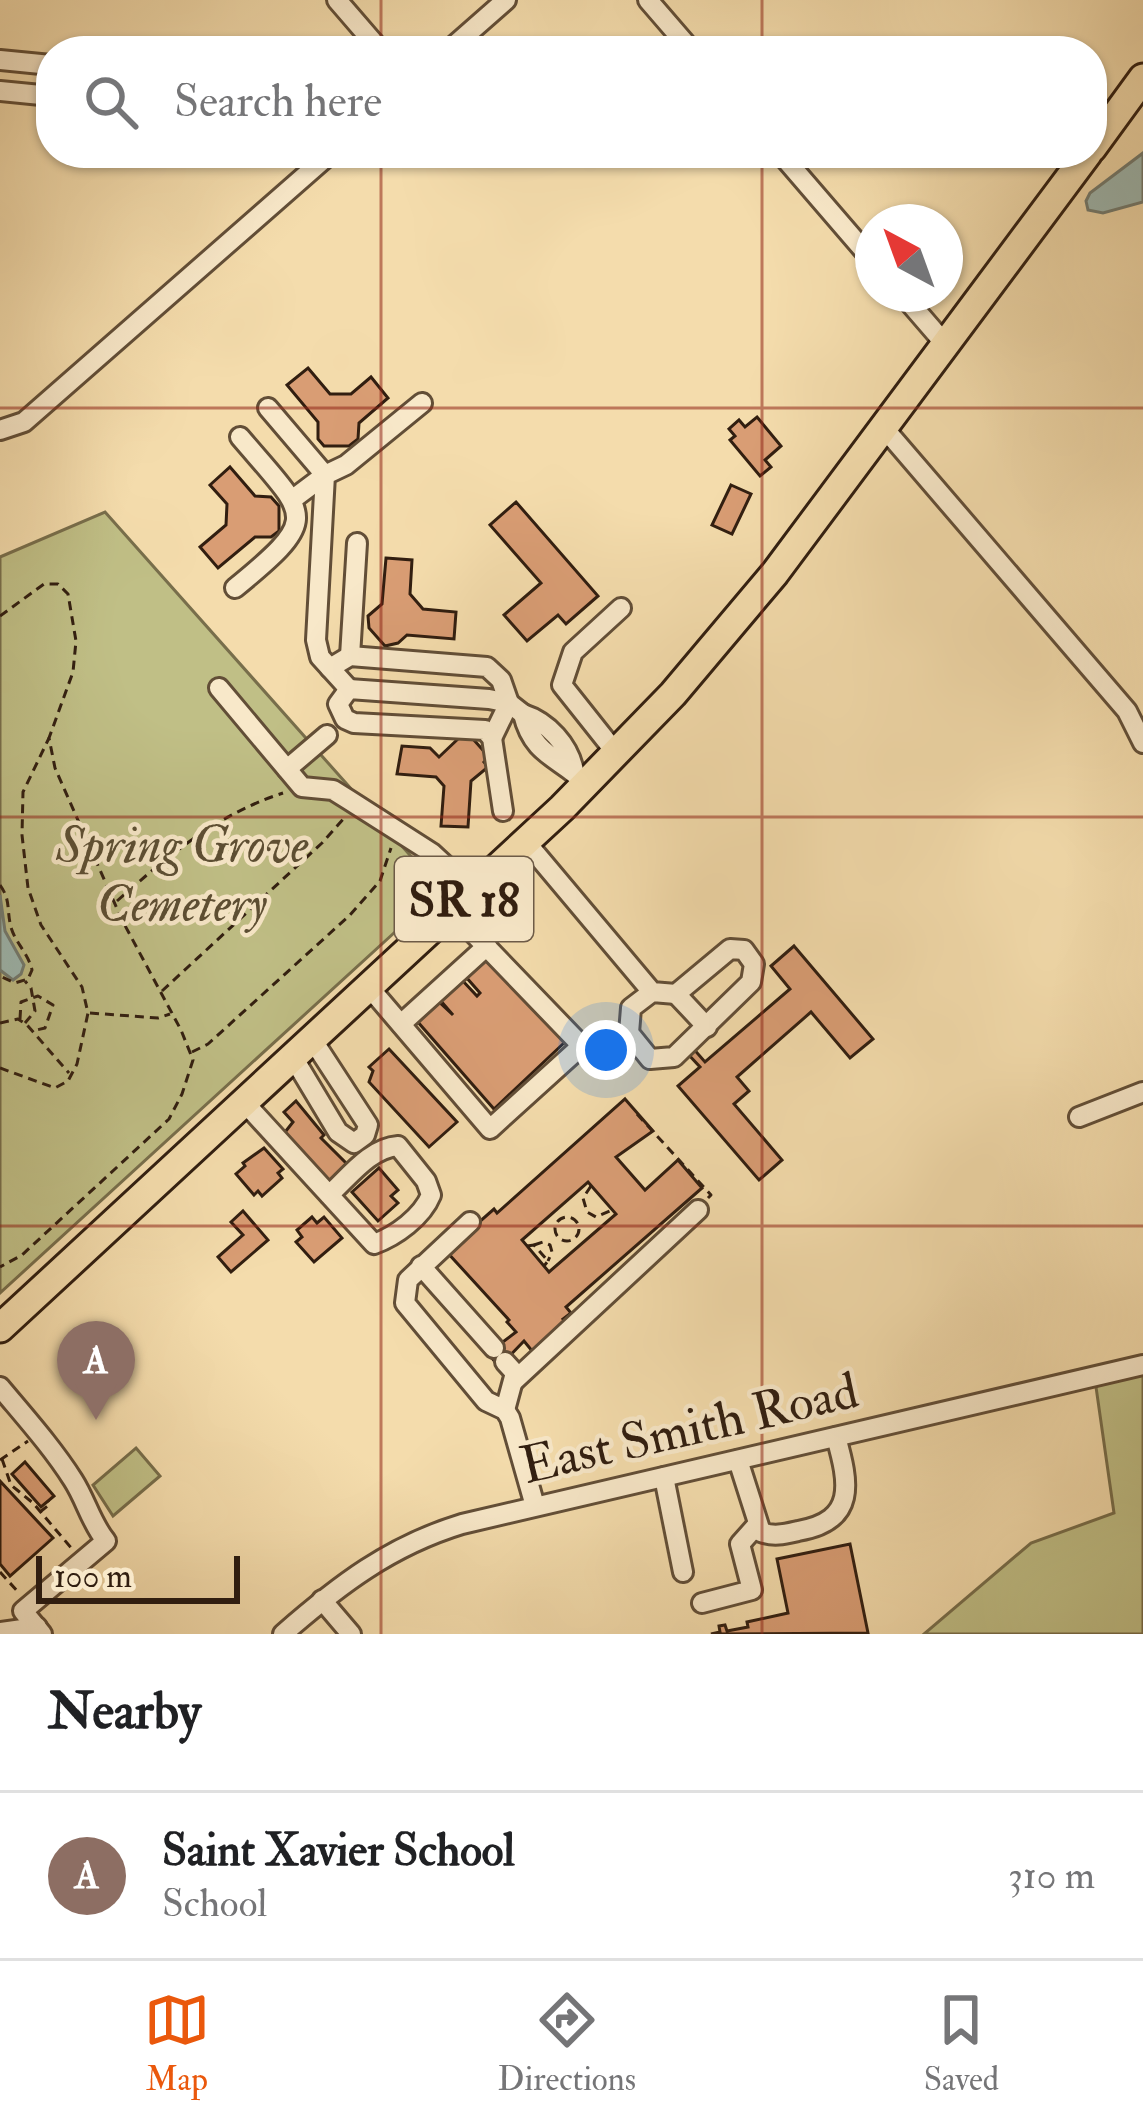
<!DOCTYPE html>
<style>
:root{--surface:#fff;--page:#f2f2f2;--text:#202124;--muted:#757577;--line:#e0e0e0;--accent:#ea580c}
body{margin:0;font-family:"IM FELL Double Pica",serif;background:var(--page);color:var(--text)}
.compass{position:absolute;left:855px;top:204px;width:108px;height:108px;border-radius:50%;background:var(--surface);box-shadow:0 3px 9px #0004;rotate:319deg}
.scale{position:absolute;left:36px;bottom:30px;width:204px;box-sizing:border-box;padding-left:12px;border:6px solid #311e10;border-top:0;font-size:33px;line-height:42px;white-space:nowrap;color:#311e10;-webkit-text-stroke:9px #f8e8c9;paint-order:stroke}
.you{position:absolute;left:606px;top:1050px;width:42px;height:42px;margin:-30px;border:9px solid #fff;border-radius:50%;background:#1a73e8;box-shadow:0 0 0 18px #1a73e833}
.badge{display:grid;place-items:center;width:78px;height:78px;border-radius:50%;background:var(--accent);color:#fff;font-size:39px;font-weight:700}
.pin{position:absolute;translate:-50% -99px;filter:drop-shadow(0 3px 6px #0008)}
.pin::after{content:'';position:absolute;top:63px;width:42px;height:36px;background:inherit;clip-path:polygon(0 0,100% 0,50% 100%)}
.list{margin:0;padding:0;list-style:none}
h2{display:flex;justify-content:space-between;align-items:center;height:156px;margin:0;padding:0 48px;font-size:51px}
h2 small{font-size:39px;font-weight:400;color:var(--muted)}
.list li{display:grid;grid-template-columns:78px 1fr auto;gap:36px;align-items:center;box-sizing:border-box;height:168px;padding:0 48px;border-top:3px solid var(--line)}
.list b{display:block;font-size:45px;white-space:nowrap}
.list p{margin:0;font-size:39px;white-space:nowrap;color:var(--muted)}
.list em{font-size:39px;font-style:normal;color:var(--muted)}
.icon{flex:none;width:66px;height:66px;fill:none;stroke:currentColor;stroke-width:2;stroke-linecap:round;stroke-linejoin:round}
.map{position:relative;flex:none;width:1143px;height:1634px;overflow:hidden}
.search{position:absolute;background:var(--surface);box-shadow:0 3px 9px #0004;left:36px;right:36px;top:36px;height:132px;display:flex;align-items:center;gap:30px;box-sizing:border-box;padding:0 42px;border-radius:48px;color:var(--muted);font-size:45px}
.sheet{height:324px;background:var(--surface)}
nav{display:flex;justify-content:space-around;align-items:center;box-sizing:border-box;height:168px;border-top:3px solid var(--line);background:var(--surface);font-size:33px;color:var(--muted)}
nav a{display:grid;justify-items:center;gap:6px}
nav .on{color:var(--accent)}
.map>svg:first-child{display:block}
.green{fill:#c0bf86;stroke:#786e4b;stroke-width:3}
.water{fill:#9ebab3;stroke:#727c72;stroke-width:3}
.building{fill:#d99d74;stroke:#311e10;stroke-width:3;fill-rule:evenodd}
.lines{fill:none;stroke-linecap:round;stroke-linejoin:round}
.minor-casing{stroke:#624e37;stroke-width:24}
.highway-casing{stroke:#311e10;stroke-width:33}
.path{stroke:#311e10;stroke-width:3;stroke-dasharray:9 6;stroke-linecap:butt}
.minor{stroke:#f8e8c9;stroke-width:18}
.highway{stroke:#f4dcac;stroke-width:27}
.grid{fill:none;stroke:#8f2418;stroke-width:3;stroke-opacity:0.55}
.labels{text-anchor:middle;stroke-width:9;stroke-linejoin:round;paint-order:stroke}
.shield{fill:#f8e8c9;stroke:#6d5b48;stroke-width:3}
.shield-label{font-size:48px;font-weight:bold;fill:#311e10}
.park-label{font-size:51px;font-style:italic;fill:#5c4e33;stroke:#f8e8c9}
.street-label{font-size:51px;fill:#311e10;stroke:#f8e8c9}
</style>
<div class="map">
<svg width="1143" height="1634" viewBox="0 0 1143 1634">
<rect width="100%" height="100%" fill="#f4dcac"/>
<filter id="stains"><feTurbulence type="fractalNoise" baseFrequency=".00167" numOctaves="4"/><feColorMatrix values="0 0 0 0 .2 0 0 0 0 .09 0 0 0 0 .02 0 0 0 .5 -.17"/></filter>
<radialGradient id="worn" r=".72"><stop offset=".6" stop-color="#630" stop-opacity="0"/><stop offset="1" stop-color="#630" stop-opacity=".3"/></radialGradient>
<g class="green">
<path d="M 105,512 L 441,890 L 0,1293 L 0,557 Z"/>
<path d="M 1143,1369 L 1143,1634 L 924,1634 L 1031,1543 L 1114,1513 L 1095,1380 Z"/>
<path d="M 136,1448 L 160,1476 L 113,1516 L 93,1485 Z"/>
</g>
<g class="water">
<path d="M 1143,153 L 1143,202 L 1103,213 L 1088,210 L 1086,201 L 1090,193 Z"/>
<path d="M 0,895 L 5,931 L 24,965 L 21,974 L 13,980 L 0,970 Z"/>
</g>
<g class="building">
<path d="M 308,368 L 330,394 L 351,394 L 371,377 L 388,398 L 359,423 L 358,439 L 349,446 L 324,446 L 318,439 L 318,422 L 287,385 Z"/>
<path d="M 757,417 L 781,446 L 765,460 L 771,467 L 760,476 L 730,440 L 735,436 L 729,429 L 739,420 L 745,427 Z"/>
<path d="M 230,467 L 255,496 L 271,497 L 279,506 L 279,531 L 271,537 L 255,537 L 218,568 L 200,547 L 226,525 L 227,504 L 210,485 Z"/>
<path d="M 731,485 L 751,494 L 732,534 L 712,525 Z"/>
<path d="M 516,502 L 598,596 L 566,624 L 558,615 L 527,641 L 504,615 L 541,583 L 490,525 Z"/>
<path d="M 386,558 L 412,560 L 410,594 L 423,609 L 456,612 L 454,639 L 407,635 L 398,643 L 385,646 L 369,628 L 368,616 L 382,604 Z"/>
<path d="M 459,738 L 473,739 L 489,757 L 484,762 L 488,767 L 471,781 L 468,827 L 441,826 L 444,786 L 436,777 L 397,774 L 402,746 L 430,748 L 439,757 Z"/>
<path d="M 794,946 L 873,1039 L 850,1058 L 811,1012 L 737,1077 L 749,1091 L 734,1104 L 782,1160 L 759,1180 L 678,1086 L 700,1067 L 686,1052 L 692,1047 L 705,1062 L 790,989 L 771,966 Z"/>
<path d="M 485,959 L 565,1042 L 494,1109 L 417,1021 L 438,1001 L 453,1015 L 440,1000 L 462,980 L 477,996 L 480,993 L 466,977 Z"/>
<path d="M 389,1049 L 457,1122 L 429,1147 L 369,1082 L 373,1071 L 369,1067 Z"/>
<path d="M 625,1099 L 653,1131 L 616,1157 L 645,1190 L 678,1160 L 702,1188 L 566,1307 L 571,1313 L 563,1319 L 566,1323 L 533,1352 L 524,1341 L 499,1367 L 488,1353 L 516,1332 L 507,1322 L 509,1320 L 446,1251 L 494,1209 L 497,1213 ZM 588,1182 L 616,1214 L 549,1272 L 522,1240 Z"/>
<path d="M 296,1101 L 324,1135 L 321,1138 L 349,1166 L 329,1183 L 282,1136 L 293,1122 L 284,1112 Z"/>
<path d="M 264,1148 L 283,1169 L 278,1173 L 282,1178 L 262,1196 L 258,1191 L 254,1195 L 236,1174 L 245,1166 L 243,1163 Z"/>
<path d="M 379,1168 L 398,1190 L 391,1196 L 398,1203 L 378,1221 L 352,1192 Z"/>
<path d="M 243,1211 L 268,1240 L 231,1272 L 218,1257 L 243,1235 L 231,1222 Z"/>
<path d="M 312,1217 L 317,1223 L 324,1217 L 342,1238 L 314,1262 L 296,1242 L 302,1237 L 297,1230 Z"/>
<path d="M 25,1462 L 54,1496 L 41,1507 L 12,1474 Z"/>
<path d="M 0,1481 L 53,1538 L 10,1576 L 0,1564 Z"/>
<path d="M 850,1544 L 868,1633 L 711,1634 L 720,1632 L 719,1626 L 725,1625 L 727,1631 L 748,1627 L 747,1622 L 788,1613 L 777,1559 Z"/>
</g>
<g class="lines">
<g class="minor-casing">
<g id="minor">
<path d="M 337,0 L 381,51"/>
<path d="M 648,0 L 692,51"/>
<path d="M 448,51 L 506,0"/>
<path d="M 0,60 L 51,65"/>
<path d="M 0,91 L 51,96"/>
<path d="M 780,153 L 873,261"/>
<path d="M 902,294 L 946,345"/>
<path d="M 268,408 L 325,475 L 293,499"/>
<path d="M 884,428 L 1127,711 L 1143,743"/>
<path d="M 0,430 L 24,422 L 331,153"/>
<path d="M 235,588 C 323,516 308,517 240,437"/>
<path d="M 350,656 L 357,543"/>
<path d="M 330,668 L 350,656 L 487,667 L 501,680 L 509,703 L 492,738"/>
<path d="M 219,688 L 302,787 L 333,790 L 349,800 L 432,853 L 473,891"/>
<path d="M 349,689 L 320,657 L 316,640 L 325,475 L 346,465 L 422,403"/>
<path d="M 616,753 L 562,685 L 573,652 L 621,608"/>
<path d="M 287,769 L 327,735"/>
<path d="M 574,771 C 569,745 548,722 523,714 C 533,757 562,758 586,784"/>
<path d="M 503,811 L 492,738 L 485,730 L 354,723 L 345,719 L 338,704 L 349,689 L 489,699 L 509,703 L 523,714"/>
<path d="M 526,842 L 652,992 L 631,1008 L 629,1033 L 650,1059 L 674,1057 L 751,982 L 754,964 L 744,950 L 730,949 L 676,994 L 652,992"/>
<path d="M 369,987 L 490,1129 L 576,1051 L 579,1043 L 451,910"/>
<path d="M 676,994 L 707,1027"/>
<path d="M 401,1024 L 487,946"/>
<path d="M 293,1057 L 338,1132 L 354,1143 L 365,1135 L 368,1125 L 312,1039"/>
<path d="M 244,1102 L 374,1244 C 396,1236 422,1217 431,1195 L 426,1181 L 398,1146 C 370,1148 349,1177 329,1195"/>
<path d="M 1079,1117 L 1143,1092"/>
<path d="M 470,1222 L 408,1280 L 405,1303 L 486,1401 L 505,1410 L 510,1418 L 535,1506"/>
<path d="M 421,1266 L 494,1348"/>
<path d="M 514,1381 L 698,1210"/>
<path d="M 0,1387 C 25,1417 52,1447 73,1480 C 86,1500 91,1523 106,1541 L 23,1611 L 42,1634"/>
<path d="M 505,1410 L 515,1373 L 505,1362"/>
<path d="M 738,1460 L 761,1532 C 774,1537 785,1534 798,1531 C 857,1521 849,1483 836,1437"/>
<path d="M 664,1477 L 683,1572"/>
<path d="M 322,1600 L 351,1634"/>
<path d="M 702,1603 L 752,1590 L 740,1544 L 756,1526"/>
<path d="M 0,1632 L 37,1627"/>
<path d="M 283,1634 C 339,1585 390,1546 462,1524 L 1143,1365"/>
</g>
</g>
<g class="highway-casing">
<g id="highway">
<path d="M 1092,148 L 1143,78"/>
<path d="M 0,1328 L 562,808 L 673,694 L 775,573 L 1088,153"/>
</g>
</g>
<g class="path">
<path d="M 0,616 L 44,584 L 58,584 L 68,594 L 76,641 L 73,672 L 49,738 L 55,768 L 122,920 L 181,1030 L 193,1060 L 182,1094 L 169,1119 L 22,1255 L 0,1267"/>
<path d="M 0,885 C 10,899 7,907 10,923 C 13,941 28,952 32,970 L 28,979 L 15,983 L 0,976"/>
<path d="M 117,901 C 169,855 216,815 283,793"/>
<path d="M 162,991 L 322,843 L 346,816"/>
<path d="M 90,1013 L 158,1018 L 170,1014"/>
<path d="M 20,1019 L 21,1002 L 38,996 L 53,1005 L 45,1028 L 32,1031"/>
<path d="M 0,1023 L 18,1019 L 27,1025 L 69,1073"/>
<path d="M 25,1023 L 35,1011 L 31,988 L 25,981"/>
<path d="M 192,1052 L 208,1044 L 350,915 L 380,881 L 391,848"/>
<path d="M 0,1068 L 55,1088 L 68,1081 L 77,1064 L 88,1013 L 82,987 L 41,925 L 28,888 L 22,835 L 23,792 L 49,738"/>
<path d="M 637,1114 L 711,1195 L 706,1200"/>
<path d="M 591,1186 L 583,1198 L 587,1212 L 596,1217 L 612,1210"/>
<circle cx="567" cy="1229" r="12"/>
<path d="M 534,1245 L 543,1242 L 550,1245 L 552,1252 L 548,1261"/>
<path d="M 527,1246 L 534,1245 L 548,1261 L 544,1266"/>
<path d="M 2,1459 L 11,1485 L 33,1503 L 73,1550"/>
<path d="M 0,1460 L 28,1441"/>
<path d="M 40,1512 L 50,1504 L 48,1501"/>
<path d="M 0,1572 L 19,1593"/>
</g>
<use href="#minor" class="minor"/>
<use href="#highway" class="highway"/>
</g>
<path class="grid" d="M 381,0 L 381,51M 762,0 L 762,51M 381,153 L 381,1634M 762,153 L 762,1634M 0,408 L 1143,408M 0,817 L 1143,817M 0,1226 L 1143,1226"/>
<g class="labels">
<rect class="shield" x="395" y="857" width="138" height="84" rx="9"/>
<g class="shield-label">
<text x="464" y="916">SR 18</text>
</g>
<g class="park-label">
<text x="182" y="862">Spring Grove<tspan x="182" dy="59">Cemetery</tspan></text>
</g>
<g class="street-label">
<text transform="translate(689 1427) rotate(-13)" y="18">East Smith Road</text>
</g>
</g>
<rect width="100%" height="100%" filter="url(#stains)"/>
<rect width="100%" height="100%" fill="url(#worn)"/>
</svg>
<svg class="compass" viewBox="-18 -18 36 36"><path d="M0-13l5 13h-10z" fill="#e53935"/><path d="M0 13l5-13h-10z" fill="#757577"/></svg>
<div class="scale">100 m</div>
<div class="you"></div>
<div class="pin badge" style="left:96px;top:1420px;background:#8d6e63">A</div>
<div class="search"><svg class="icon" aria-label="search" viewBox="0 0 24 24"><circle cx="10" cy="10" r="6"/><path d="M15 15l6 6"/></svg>Search here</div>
</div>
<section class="sheet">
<h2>Nearby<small></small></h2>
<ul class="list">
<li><span class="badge" style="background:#8d6e63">A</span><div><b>Saint Xavier School</b><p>School</p></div><em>310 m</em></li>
</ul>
</section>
<nav>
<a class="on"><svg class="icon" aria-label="map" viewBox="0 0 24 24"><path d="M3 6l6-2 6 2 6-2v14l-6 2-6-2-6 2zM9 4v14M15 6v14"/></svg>Map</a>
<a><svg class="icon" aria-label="directions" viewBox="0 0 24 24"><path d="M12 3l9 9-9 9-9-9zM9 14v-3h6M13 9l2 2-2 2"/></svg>Directions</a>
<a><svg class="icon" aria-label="saved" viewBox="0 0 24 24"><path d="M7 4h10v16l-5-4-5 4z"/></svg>Saved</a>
</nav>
